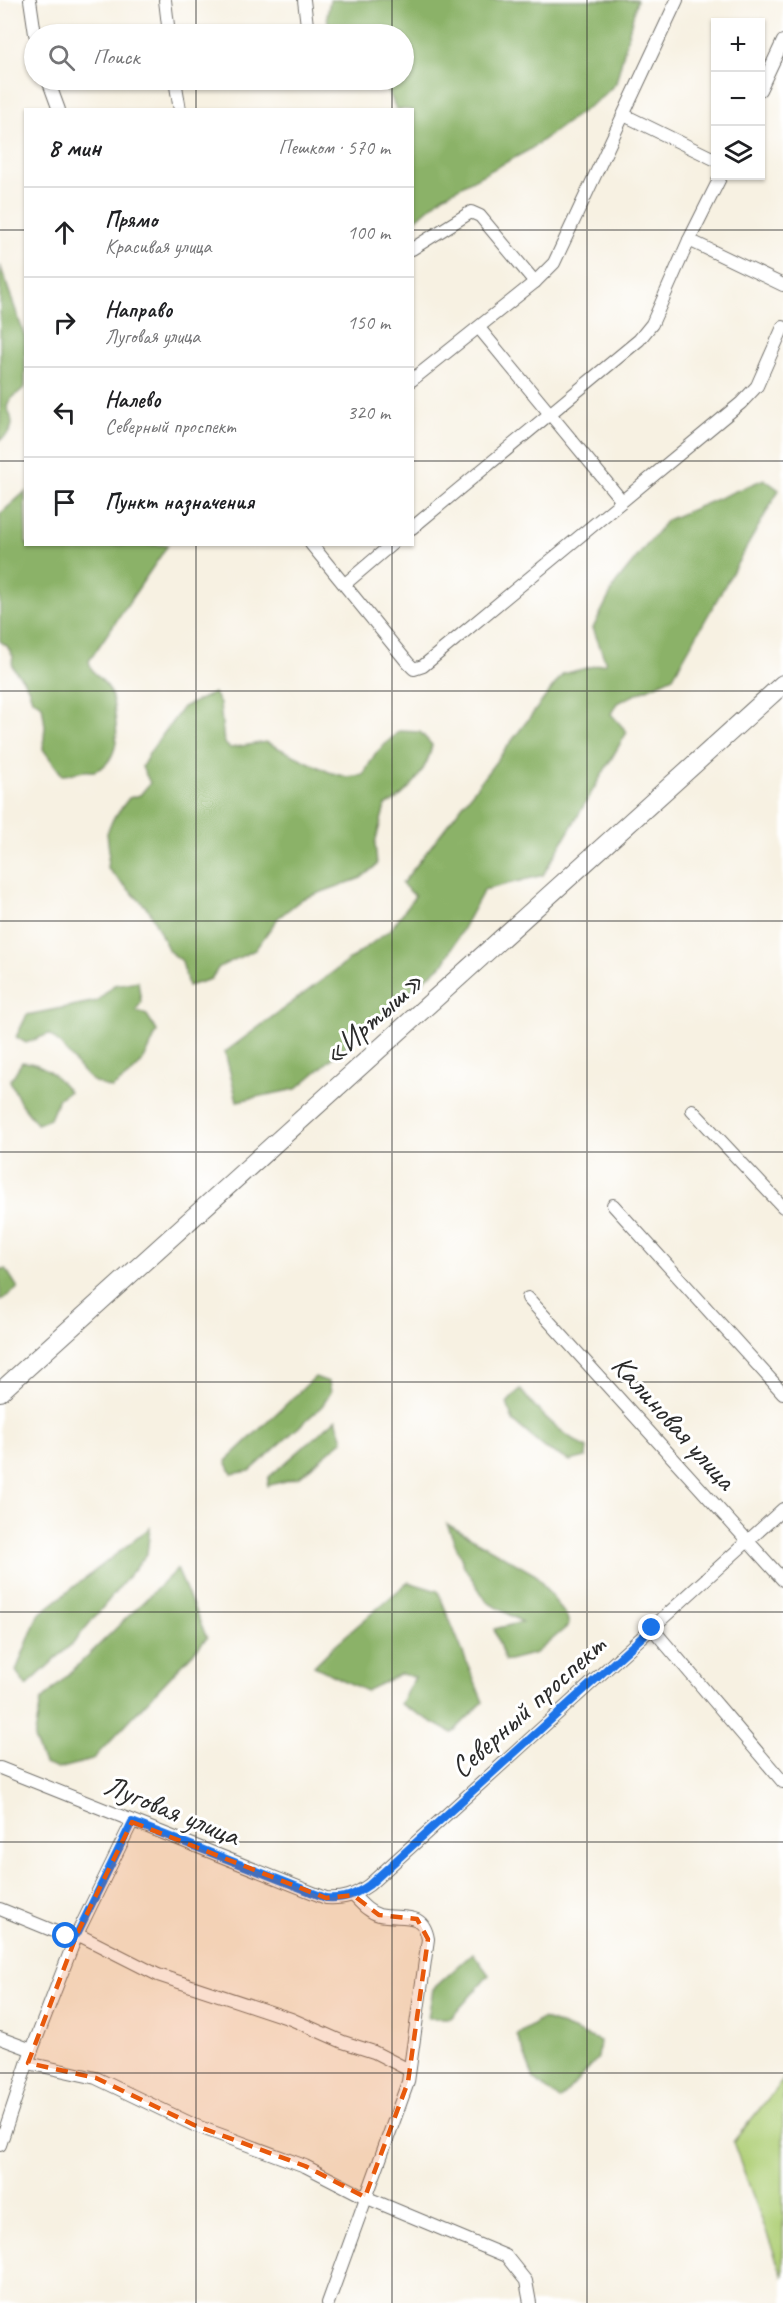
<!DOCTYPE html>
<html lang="ru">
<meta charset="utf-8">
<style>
:root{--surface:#fff;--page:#f6f6f6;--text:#202124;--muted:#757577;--line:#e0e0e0}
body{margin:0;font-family:Caveat,sans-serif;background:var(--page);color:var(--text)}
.controls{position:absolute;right:18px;top:18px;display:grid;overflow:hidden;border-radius:0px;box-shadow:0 2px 4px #0004}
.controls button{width:54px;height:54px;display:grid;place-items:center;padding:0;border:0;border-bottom:2px solid var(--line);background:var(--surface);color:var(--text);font:30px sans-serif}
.stop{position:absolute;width:18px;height:18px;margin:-14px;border:4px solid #1a73e8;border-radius:50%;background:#fff}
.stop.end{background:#1a73e8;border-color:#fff;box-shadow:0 2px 6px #0008}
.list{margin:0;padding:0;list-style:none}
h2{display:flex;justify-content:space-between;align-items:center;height:78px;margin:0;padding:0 24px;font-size:26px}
h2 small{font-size:20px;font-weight:400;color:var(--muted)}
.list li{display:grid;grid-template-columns:39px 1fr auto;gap:18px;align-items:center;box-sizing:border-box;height:90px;padding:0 24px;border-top:2px solid var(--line)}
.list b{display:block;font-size:22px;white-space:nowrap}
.list p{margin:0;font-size:20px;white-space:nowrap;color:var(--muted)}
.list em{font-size:20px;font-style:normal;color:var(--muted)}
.icon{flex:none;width:33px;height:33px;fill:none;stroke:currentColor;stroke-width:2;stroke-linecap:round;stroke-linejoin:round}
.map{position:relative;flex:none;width:783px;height:2303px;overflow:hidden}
.search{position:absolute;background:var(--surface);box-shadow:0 2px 4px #0004;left:24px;top:24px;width:390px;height:66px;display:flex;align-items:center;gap:15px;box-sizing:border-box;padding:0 21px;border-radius:33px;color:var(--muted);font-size:22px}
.panel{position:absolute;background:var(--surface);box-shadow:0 2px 4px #0004;left:24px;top:108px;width:390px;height:438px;border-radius:0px}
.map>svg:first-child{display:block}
.green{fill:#afcf76;stroke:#6d7d50;stroke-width:1.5}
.forest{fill:#8bb267;stroke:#5b6e49;stroke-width:1.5}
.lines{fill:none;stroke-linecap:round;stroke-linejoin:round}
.minor-casing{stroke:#72706b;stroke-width:14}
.highway-casing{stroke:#72706b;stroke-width:20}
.minor{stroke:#fff;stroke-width:12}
.highway{stroke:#fff;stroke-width:18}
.route{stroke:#1a73e8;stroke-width:8}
.marked{fill:#e8590c;fill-opacity:0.2;stroke:#e8590c;stroke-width:4.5;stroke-dasharray:12 8;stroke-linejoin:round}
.grid{fill:none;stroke:#2b2b2b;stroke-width:1.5;stroke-opacity:0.55}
.labels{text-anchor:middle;stroke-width:6;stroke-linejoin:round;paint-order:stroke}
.street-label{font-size:30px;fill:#2b2b2b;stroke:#fff}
</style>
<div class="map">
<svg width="783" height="2303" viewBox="0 0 783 2303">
<rect width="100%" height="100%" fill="#fff"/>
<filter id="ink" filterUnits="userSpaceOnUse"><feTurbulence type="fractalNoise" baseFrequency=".0167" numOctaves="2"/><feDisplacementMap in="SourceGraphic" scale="12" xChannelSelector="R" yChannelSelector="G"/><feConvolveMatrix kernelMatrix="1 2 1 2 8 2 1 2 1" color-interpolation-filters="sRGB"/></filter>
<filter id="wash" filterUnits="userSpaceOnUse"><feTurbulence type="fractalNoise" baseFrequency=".008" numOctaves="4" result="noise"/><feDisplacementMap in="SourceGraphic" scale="24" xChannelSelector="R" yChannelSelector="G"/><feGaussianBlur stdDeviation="1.35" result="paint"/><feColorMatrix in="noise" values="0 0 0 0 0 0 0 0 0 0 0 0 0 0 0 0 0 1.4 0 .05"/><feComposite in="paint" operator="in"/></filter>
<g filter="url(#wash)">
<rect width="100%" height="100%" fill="#f7f1e2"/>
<path class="green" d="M 783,2080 L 783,2277 L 733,2142 Z"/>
<g class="forest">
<path d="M 330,0 L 637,0 L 616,83 L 602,97 L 529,150 L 443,196 L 413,222 L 412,110 L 396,109 L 389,92 L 375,80 L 404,80 L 404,34 L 330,34 L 327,16 Z"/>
<path d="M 0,265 L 25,337 L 25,387 L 10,400 L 7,407 C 14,421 15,431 0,440 Z"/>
<path d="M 764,479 L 779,490 L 673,677 L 617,703 L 611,714 L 627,732 L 543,875 L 484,890 L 444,963 L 296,1089 L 237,1101 L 225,1052 L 391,929 L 415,896 L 402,884 L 563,674 L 606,663 L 593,628 L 616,583 L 667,520 Z"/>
<path d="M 25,492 L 26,544 L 168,545 L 89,661 C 91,676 105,679 110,691 C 114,701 115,713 116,724 C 118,741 115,765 94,771 C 91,772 88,770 85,771 C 78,771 71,775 62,775 L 43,749 L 45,726 L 42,705 L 32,699 C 30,693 28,686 24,681 C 17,671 10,670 13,656 L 7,646 L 0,641 L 0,514 Z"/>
<path d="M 214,693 L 220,704 L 224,743 L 230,748 L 266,742 L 329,772 L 347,777 L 363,775 L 375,754 L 399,731 L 420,732 L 432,745 C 427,771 408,795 385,806 L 375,843 L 377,865 L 361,878 L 302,899 L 278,918 L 255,950 L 219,967 L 211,979 L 188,986 L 182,961 L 169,951 L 149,910 L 107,868 L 109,851 L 107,833 L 113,819 L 129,798 L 140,795 L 150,783 L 142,767 L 150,752 L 183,707 Z"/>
<path d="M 138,981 L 141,1002 L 136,1011 L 147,1015 L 157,1031 C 145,1062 140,1069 112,1088 C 105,1086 96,1084 90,1079 C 74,1066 66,1046 49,1034 L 26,1043 L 16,1037 L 27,1015 L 97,1001 L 114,985 Z"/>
<path d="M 22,1062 C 45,1063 55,1075 69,1091 L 59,1098 L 50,1119 L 37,1124 L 21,1104 L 10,1081 Z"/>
<path d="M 0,1269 L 6,1269 L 18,1288 L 0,1301 Z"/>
<path d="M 315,1377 L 329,1382 L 331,1392 L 322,1406 L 250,1471 L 232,1474 L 226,1461 Z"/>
<path d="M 520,1389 C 539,1413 560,1433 587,1448 L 586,1457 L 570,1461 L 545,1448 L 513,1421 L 507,1403 Z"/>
<path d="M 336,1419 L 343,1440 L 299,1477 L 267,1486 L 269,1477 Z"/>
<path d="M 447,1524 L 536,1575 L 567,1617 L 569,1625 L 536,1653 L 505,1661 L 494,1629 L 522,1622 L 487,1602 L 465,1568 Z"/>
<path d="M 150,1528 L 147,1554 L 74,1642 L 26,1686 L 16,1671 L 38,1615 Z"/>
<path d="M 177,1569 L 207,1638 L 92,1760 L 58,1769 L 44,1764 L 34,1739 L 41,1701 Z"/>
<path d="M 408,1582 L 438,1591 L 483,1702 L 452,1733 L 400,1704 L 415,1677 L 401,1674 L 366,1691 L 314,1666 L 335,1645 Z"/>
<path d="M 473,1953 L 489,1975 L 451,2018 L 428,2018 L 433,1989 Z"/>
<path d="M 543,2018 L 600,2041 L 598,2058 L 560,2100 L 534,2079 L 517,2035 Z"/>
</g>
</g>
<g filter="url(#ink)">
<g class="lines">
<g class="minor-casing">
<g id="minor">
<path d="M 30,0 L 35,34"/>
<path d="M 165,0 L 169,34"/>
<path d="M 304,0 L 308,34"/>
<path d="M 48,80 L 59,110"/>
<path d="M 175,80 L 180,110"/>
<path d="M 760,90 L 783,41"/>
<path d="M 624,115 L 716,160"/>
<path d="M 689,240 L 783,285"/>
<path d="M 412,249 L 471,212 L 480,216 L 535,282"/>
<path d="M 479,328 L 622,501"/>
<path d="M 412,380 L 535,282 L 554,263 L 677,0"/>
<path d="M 412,528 L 639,340 L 652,324 L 689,240 L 721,176"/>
<path d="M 311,544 L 408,663 L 414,669 L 423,666 L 741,403 L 757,386 L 783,327"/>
<path d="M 345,584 L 392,544"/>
<path d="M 692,1110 L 783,1207"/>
<path d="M 613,1205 L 783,1393"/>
<path d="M 528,1298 L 783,1580"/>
<path d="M 652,1628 L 783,1782"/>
<path d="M 0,1768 L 326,1898 C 345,1899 353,1896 369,1885 L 783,1509"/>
<path d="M 0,1909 L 66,1936 L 77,1934 L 132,1822"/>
<path d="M 0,2038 L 32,2050"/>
<path d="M 28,2063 L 96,2078 L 194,2125 L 305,2166 L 365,2197 L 506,2256 L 526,2281 L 530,2303"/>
<path d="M 0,2145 L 30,2055 L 77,1934 L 158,1975 L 291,2019 L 343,2042 L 374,2052 L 409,2070"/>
<path d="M 328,2303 L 408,2082 L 428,1939 C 423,1909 401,1920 379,1915 C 368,1912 361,1903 353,1895"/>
</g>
</g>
<g class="highway-casing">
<path id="highway" d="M 0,1392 L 783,684"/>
</g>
<use href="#minor" class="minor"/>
<use href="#highway" class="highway"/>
</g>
</g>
<g class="lines" filter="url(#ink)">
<path class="route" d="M 66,1936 L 77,1934 L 132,1822 L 326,1898 C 345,1899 353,1896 369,1885 L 652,1628"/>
</g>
<path class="marked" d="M 132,1822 L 326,1898 L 353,1895 L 379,1915 L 417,1919 L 428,1939 L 408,2082 L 365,2197 L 305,2166 L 194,2125 L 96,2078 L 28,2063 L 77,1934 Z"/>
<path class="grid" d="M 196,0 L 196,34M 392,0 L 392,34M 587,0 L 587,2303M 196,80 L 196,110M 392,80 L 392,110M 0,230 L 26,230M 412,230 L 783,230M 0,461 L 26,461M 412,461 L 783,461M 196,544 L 196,2303M 392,544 L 392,2303M 0,691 L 783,691M 0,921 L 783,921M 0,1152 L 783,1152M 0,1382 L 783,1382M 0,1612 L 783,1612M 0,1842 L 783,1842M 0,2073 L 783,2073"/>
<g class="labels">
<g class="street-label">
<text transform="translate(373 1018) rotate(-42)" y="10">«Иртыш»</text>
<text transform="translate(674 1422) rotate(48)" y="10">Калиновая улица</text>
<text transform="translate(528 1706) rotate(-42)" y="10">Северный проспект</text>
<text transform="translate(172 1810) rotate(22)" y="10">Луговая улица</text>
</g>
</g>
</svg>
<div class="controls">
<button>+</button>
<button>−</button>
<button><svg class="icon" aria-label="layers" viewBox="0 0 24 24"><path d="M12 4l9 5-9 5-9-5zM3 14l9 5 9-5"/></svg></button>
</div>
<div class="stop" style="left:66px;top:1936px"></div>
<div class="stop end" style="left:652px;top:1628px"></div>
<div class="search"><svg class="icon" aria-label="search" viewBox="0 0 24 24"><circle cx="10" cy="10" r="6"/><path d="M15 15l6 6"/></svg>Поиск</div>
<section class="panel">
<h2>8 мин<small>Пешком · 570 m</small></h2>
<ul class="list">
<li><svg class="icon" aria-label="ahead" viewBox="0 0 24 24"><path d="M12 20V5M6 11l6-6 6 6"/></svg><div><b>Прямо</b><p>Красивая улица</p></div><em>100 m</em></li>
<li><svg class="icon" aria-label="right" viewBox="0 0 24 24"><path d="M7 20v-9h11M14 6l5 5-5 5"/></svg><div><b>Направо</b><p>Луговая улица</p></div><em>150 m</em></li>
<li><svg class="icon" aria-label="left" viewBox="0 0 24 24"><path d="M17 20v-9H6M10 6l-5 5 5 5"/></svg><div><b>Налево</b><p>Северный проспект</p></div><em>320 m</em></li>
<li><svg class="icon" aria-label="arrive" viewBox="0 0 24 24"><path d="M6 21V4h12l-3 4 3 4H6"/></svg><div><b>Пункт назначения</b></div></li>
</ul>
</section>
</div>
